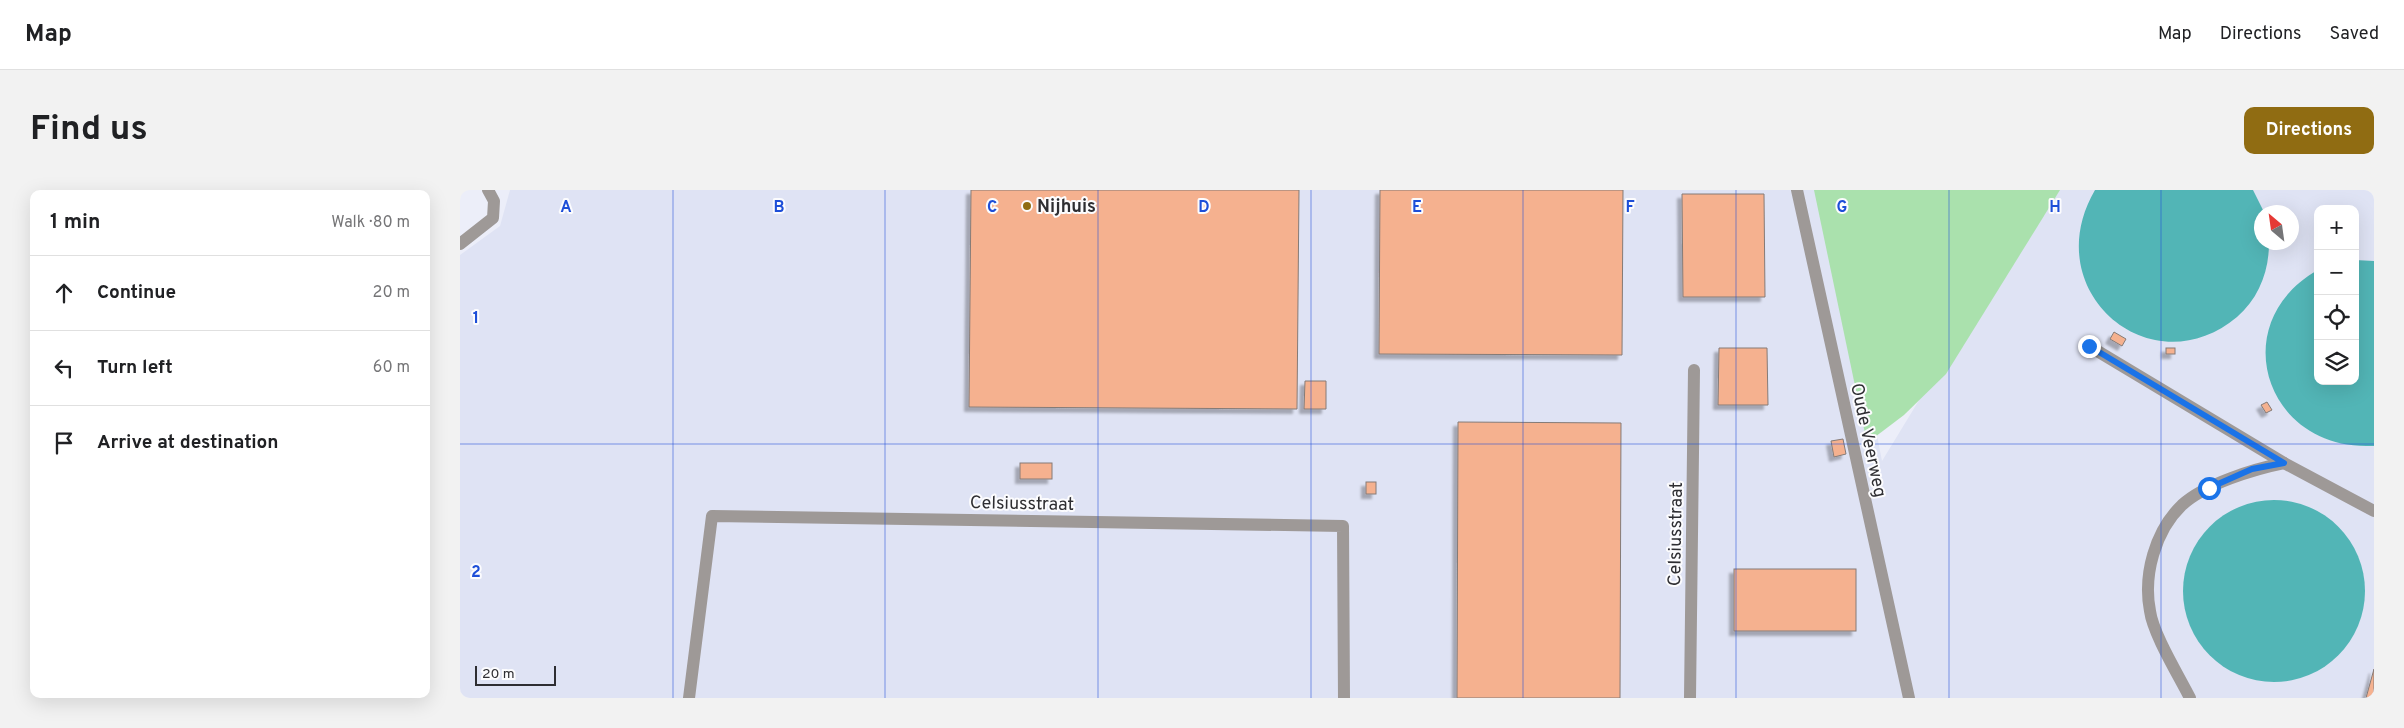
<!DOCTYPE html>
<meta charset="utf-8">
<style>
:root{--surface:#fff;--page:#f2f2f2;--text:#202124;--muted:#757577;--line:#e0e0e0;--accent:#906c12}
body{margin:0;font-family:Overpass,sans-serif;background:var(--page);color:var(--text)}
.controls{position:absolute;right:15px;top:15px;display:grid;overflow:hidden;border-radius:10px;box-shadow:0 5px 20px #0002}
.controls button{width:45px;height:45px;display:grid;place-items:center;padding:0;border:0;border-bottom:1px solid var(--line);background:var(--surface);color:var(--text);font:25px sans-serif}
.compass{position:absolute;left:1794px;top:15px;width:45px;height:45px;border-radius:50%;background:var(--surface);box-shadow:0 5px 20px #0002;rotate:331deg}
.scale{position:absolute;left:15px;bottom:12px;width:81px;box-sizing:border-box;padding-left:5px;border:2px solid #2e2e32;border-top:0;font-size:14px;line-height:18px;white-space:nowrap;color:#2e2e32;-webkit-text-stroke:4px #fcfcfe;paint-order:stroke}
.stop{position:absolute;width:15px;height:15px;margin:-11px;border:4px solid #1a73e8;border-radius:50%;background:#fff}
.stop.end{background:#1a73e8;border-color:#fff;box-shadow:0 1px 5px #0008}
.list{margin:0;padding:0;list-style:none}
h2{display:flex;justify-content:space-between;align-items:center;height:65px;margin:0;padding:0 20px;font-size:21px}
h2 small{font-size:16px;font-weight:400;color:var(--muted)}
.list li{display:grid;grid-template-columns:32px 1fr auto;gap:15px;align-items:center;box-sizing:border-box;height:75px;padding:0 20px;border-top:1px solid var(--line)}
.list b{display:block;font-size:19px;white-space:nowrap}
.list em{font-size:16px;font-style:normal;color:var(--muted)}
.icon{flex:none;width:28px;height:28px;fill:none;stroke:currentColor;stroke-width:2;stroke-linecap:round;stroke-linejoin:round}
.map{position:relative;flex:none;width:1914px;height:508px;overflow:hidden;border-radius:10px}
header{display:flex;align-items:center;gap:30px;box-sizing:border-box;height:70px;padding:0 25px;background:var(--surface);border-bottom:1px solid var(--line)}
header strong{font-size:24px}
nav{display:flex;gap:28px;margin-inline-start:auto;font-size:18px}
.intro{display:flex;align-items:center;justify-content:space-between;box-sizing:border-box;height:120px;padding:0 30px}
h1{margin:0;font-size:35px}
.button{padding:12px 22px;border-radius:10px;background:var(--accent);color:#fff;font-size:18px;font-weight:700}
main{display:flex;gap:30px;padding:0 30px}
aside{flex:1;background:var(--surface);border-radius:10px;box-shadow:0 5px 20px #0002}
.map>svg:first-child{display:block}
.built{fill:#dfe3f4;fill-rule:evenodd}
.green{fill:#aae1ad}
.water{fill:#52b5b6}
.building{fill:#f5b18f;stroke:#857b77;filter:url(#shadow)}
.lines{fill:none;stroke-linecap:round;stroke-linejoin:round}
.minor{stroke:#9e9997;stroke-width:12}
.route{stroke:#1a73e8;stroke-width:6}
.grid{fill:none;stroke:#1d4ed8;stroke-width:1;stroke-opacity:0.55}
.poi-dot{fill:#906c12;stroke:#fcfcfe;stroke-width:2}
.labels{text-anchor:middle;stroke-width:4;stroke-linejoin:round;paint-order:stroke}
.poi-label{font-size:18px;font-weight:bold;fill:#2e2e32;stroke:#fcfcfe;text-anchor:start}
.street-label{font-size:18px;fill:#2e2e32;stroke:#fcfcfe}
.grid-label{font-size:16px;text-anchor:middle;font-weight:bold;fill:#1d4ed8;stroke:#fcfcfe;stroke-width:4;stroke-linejoin:round;paint-order:stroke}
</style>
<header>
<strong>Map</strong>
<nav><a>Map</a><a>Directions</a><a>Saved</a></nav>
</header>
<div class="intro"><h1>Find us</h1><a class="button">Directions</a></div>
<main>
<aside>
<h2>1 min<small>Walk · 80 m</small></h2>
<ul class="list">
<li><svg class="icon" aria-label="ahead" viewBox="0 0 24 24"><path d="M12 20V5M6 11l6-6 6 6"/></svg><div><b>Continue</b></div><em>20 m</em></li>
<li><svg class="icon" aria-label="left" viewBox="0 0 24 24"><path d="M17 20v-9H6M10 6l-5 5 5 5"/></svg><div><b>Turn left</b></div><em>60 m</em></li>
<li><svg class="icon" aria-label="arrive" viewBox="0 0 24 24"><path d="M6 21V4h12l-3 4 3 4H6"/></svg><div><b>Arrive at destination</b></div></li>
</ul>
</aside>
<div class="map">
<svg width="1914" height="508" viewBox="0 0 1914 508">
<defs>
<filter id="shadow"><feDropShadow dx="-4.5" dy="4.5" stdDeviation="1" flood-color="#0004"/></filter>
</defs>
<rect width="100%" height="100%" fill="#eceef9"/>
<path class="built" d="M 50,0 L 1370,0 L 1422,271 L 1587,0 L 1914,0 L 1914,508 L 0,508 L 0,65 L 40,36 ZM 1858,19 L 1895,19 L 1895,191 L 1858,191 ZM 1802,22 L 1832,22 L 1832,52 L 1802,52 Z"/>
<path class="green" d="M 1354,0 L 1600,0 L 1486,184 L 1444,225 L 1407,253 Z"/>
<g class="water">
<path d="M 1635,0 L 1793,0 L 1804,22 L 1802,22 L 1802,52 L 1809,53 C 1809,81 1799,108 1777,127 C 1691,199 1576,101 1635,0 Z"/>
<path d="M 1895,70 L 1914,71 L 1914,256 L 1910,256 C 1804,259 1765,132 1858,80 L 1858,191 L 1895,191 Z"/>
<circle cx="1814" cy="401" r="91"/>
</g>
<g class="building">
<path d="M 511,0 L 839,0 L 837,219 L 509,217 Z"/>
<path d="M 920,0 L 1163,0 L 1162,165 L 919,164 Z"/>
<path d="M 1222,4 L 1304,4 L 1305,107 L 1223,107 Z"/>
<path d="M 1654,142 L 1666,149 L 1662,156 L 1650,149 Z"/>
<path d="M 1259,158 L 1307,158 L 1308,215 L 1258,215 Z"/>
<rect x="1706" y="158" width="9" height="6"/>
<path d="M 845,191 L 866,191 L 866,219 L 844,219 Z"/>
<path d="M 1807,212 L 1812,220 L 1806,223 L 1801,215 Z"/>
<path d="M 998,232 L 1161,233 L 1160,508 L 997,508 Z"/>
<path d="M 1383,249 L 1386,264 L 1374,267 L 1371,251 Z"/>
<rect x="560" y="273" width="32" height="16"/>
<rect x="906" y="292" width="10" height="12"/>
<rect x="1274" y="379" width="122" height="62"/>
<path d="M 1914,479 L 1914,508 L 1906,508 Z"/>
</g>
<g class="lines">
<g class="minor">
<path d="M 1337,0 L 1449,508"/>
<path d="M 0,54 L 33,28 L 34,11 L 28,0"/>
<path d="M 1629,156 L 1824,273 L 1914,321"/>
<path d="M 229,508 L 252,326 L 883,336 L 884,508"/>
<path d="M 1230,508 L 1234,180"/>
<path d="M 1730,508 C 1719,486 1693,444 1690,421 C 1683,385 1695,341 1722,315 C 1745,294 1794,279 1824,273"/>
</g>
</g>
<g class="lines">
<path class="route" d="M 1629,156 L 1824,273 L 1792,279 L 1749,298"/>
</g>
<path class="grid" d="M 213,0 L 213,508M 425,0 L 425,508M 638,0 L 638,508M 851,0 L 851,508M 1063,0 L 1063,508M 1276,0 L 1276,508M 1489,0 L 1489,508M 1701,0 L 1701,508M 0,254 L 1914,254"/>
<circle class="poi-dot" cx="567" cy="16" r="5"/>
<g class="labels">
<g class="poi-label">
<text x="577" y="22">Nijhuis</text>
</g>
<g class="street-label">
<text transform="translate(1409 250) rotate(78)" y="6">Oude Veerweg</text>
<text transform="translate(562 313) rotate(1)" y="6">Celsiusstraat</text>
<text transform="translate(1215 344) rotate(-89)" y="6">Celsiusstraat</text>
</g>
</g>
<g class="grid-label">
<text x="106" y="22">A</text>
<text x="319" y="22">B</text>
<text x="532" y="22">C</text>
<text x="744" y="22">D</text>
<text x="957" y="22">E</text>
<text x="1170" y="22">F</text>
<text x="1382" y="22">G</text>
<text x="1595" y="22">H</text>
<text x="16" y="133">1</text>
<text x="16" y="387">2</text>
</g>
</svg>
<div class="controls">
<button>+</button>
<button>−</button>
<button><svg class="icon" aria-label="locate" viewBox="0 0 24 24"><circle cx="12" cy="12" r="6"/><path d="M12 2v4M12 18v4M2 12h4M18 12h4"/></svg></button>
<button><svg class="icon" aria-label="layers" viewBox="0 0 24 24"><path d="M12 4l9 5-9 5-9-5zM3 14l9 5 9-5"/></svg></button>
</div>
<svg class="compass" viewBox="-18 -18 36 36"><path d="M0-13l5 13h-10z" fill="#e53935"/><path d="M0 13l5-13h-10z" fill="#757577"/></svg>
<div class="scale">20 m</div>
<div class="stop" style="left:1749px;top:298px"></div>
<div class="stop end" style="left:1629px;top:156px"></div>
</div>
</main>
